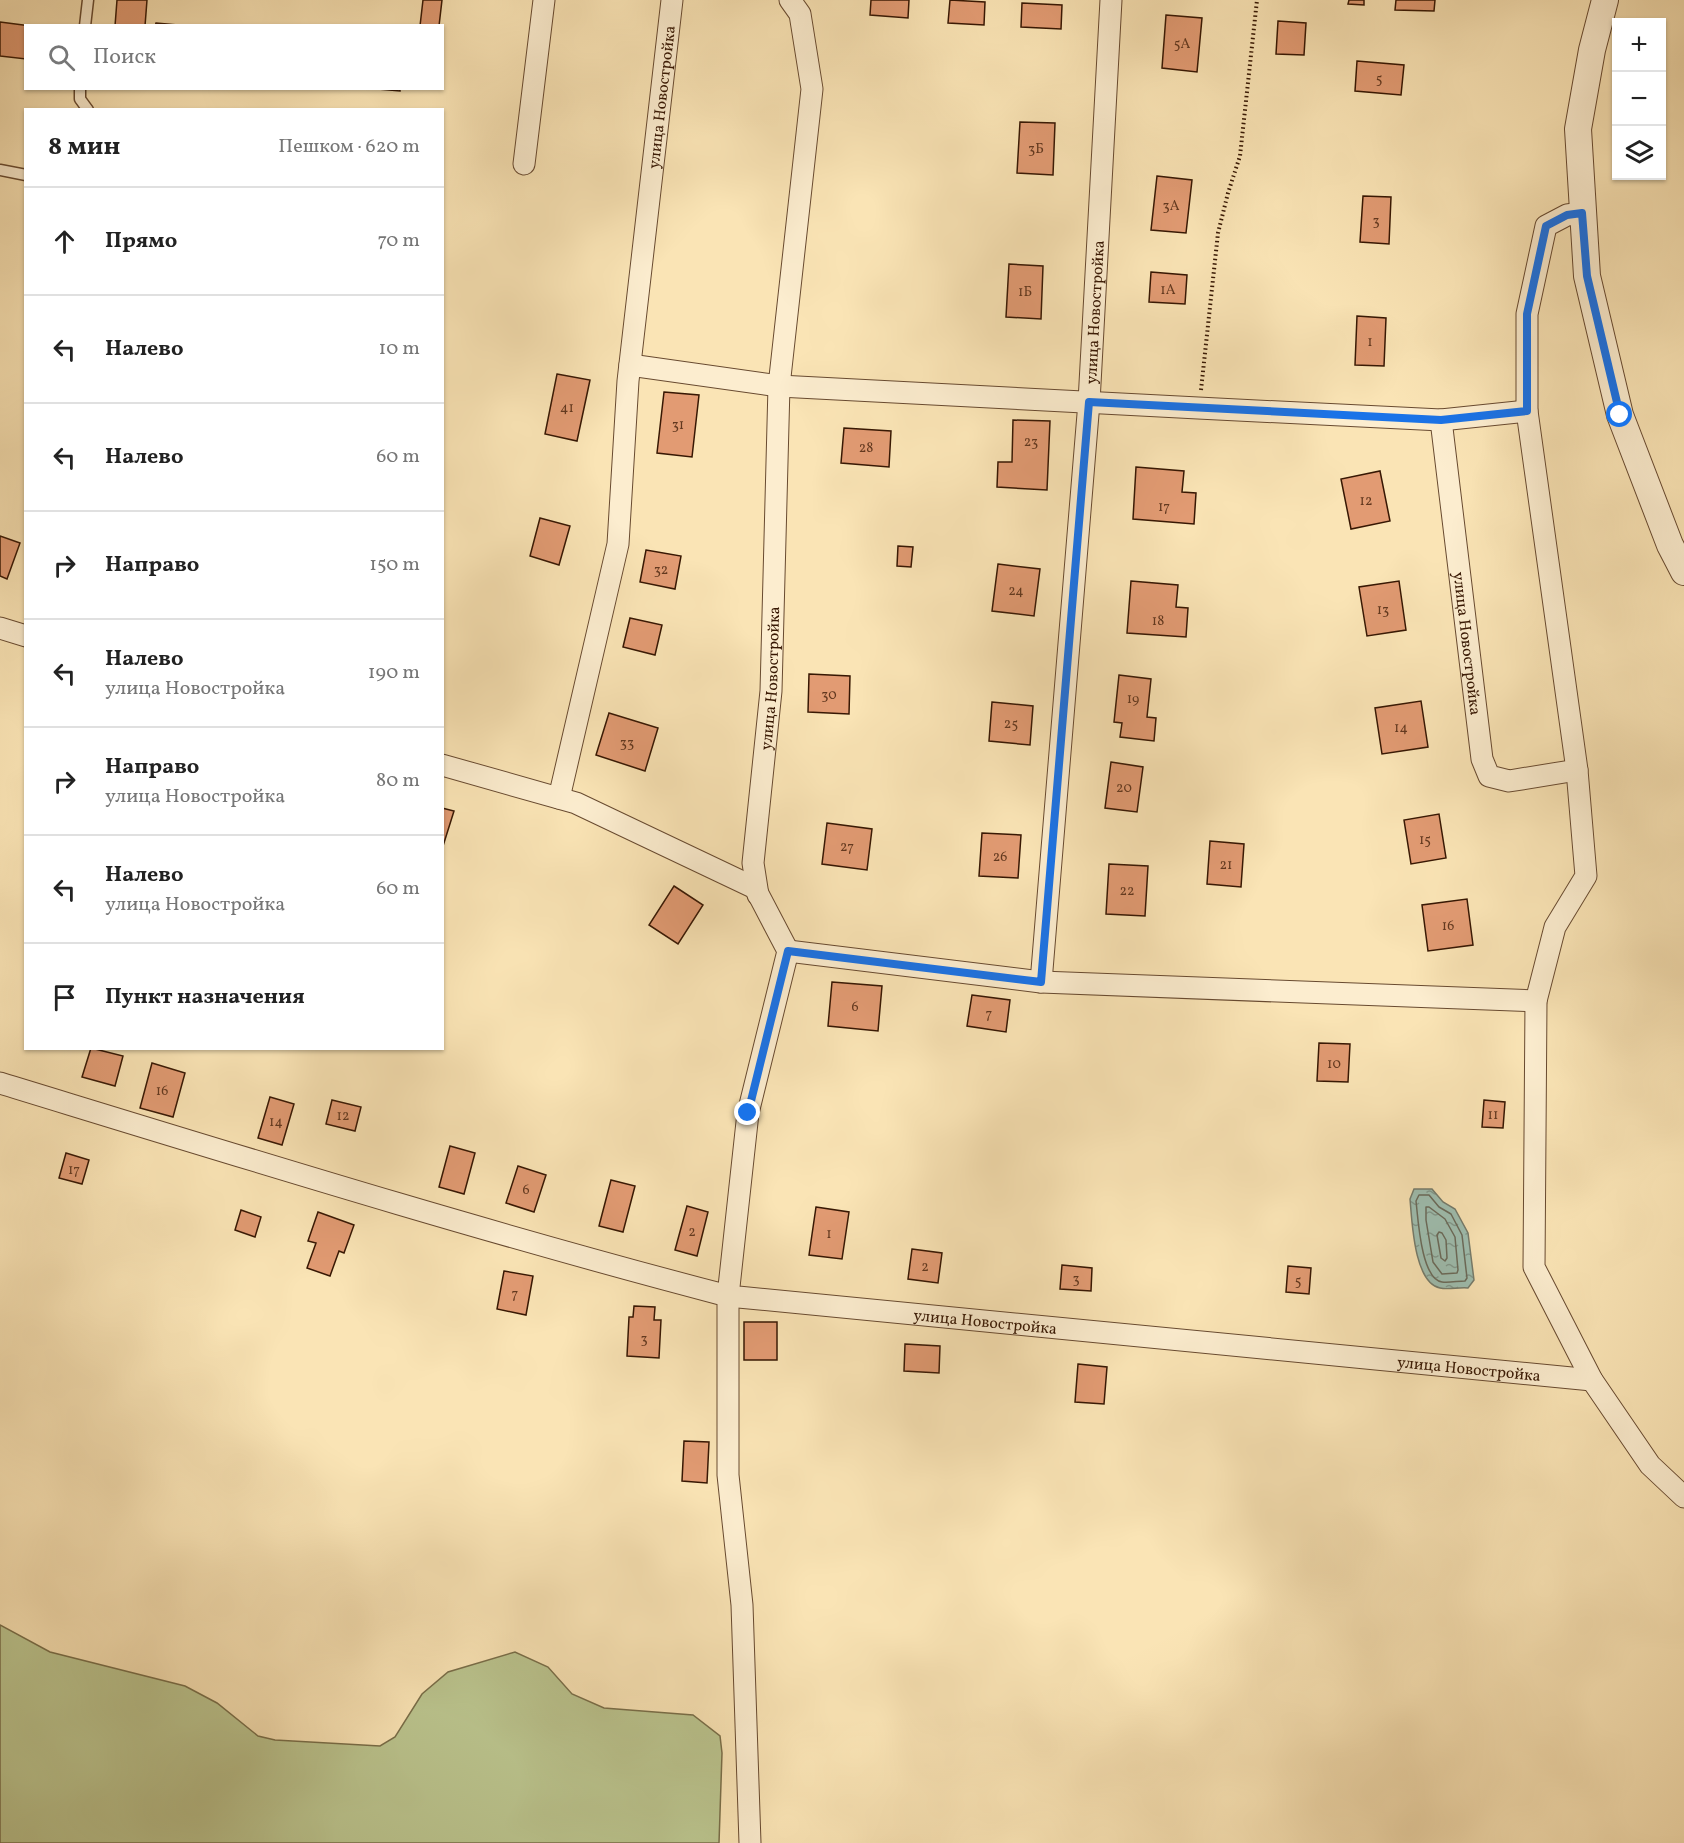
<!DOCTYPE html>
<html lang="ru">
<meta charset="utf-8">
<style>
:root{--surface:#fff;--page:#f6f6f6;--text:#222;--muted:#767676;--line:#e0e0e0}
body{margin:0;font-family:Vollkorn,serif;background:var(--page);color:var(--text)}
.controls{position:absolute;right:18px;top:18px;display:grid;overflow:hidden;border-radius:0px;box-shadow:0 2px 4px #0004}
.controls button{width:54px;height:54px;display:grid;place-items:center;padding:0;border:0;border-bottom:2px solid var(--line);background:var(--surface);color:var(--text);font:30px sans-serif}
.stop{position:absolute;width:18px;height:18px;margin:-14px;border:4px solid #1a73e8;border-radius:50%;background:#fff}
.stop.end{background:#1a73e8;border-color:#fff;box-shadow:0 2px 6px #0008}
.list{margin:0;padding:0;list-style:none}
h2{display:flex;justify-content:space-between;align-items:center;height:78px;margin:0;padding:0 24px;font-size:26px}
h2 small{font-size:20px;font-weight:400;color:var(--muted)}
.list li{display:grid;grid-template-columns:39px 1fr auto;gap:18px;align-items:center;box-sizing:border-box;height:108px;padding:0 24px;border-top:2px solid var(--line)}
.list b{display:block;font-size:22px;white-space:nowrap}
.list p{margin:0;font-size:20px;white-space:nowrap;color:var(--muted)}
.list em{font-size:20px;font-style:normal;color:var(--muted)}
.icon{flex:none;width:33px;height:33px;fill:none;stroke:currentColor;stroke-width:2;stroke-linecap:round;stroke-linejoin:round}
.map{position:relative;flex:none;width:1684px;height:1843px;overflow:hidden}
.search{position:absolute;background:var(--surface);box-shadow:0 2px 4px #0004;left:24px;top:24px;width:420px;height:66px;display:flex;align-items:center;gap:15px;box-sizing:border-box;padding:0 21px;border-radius:0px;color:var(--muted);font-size:22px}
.panel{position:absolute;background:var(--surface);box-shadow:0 2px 4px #0004;left:24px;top:108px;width:420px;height:942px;border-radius:0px}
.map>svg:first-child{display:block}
.green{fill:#bbc58f;stroke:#796e49;stroke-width:1.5}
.water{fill:url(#water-ripples);stroke:#757b6b;stroke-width:1.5}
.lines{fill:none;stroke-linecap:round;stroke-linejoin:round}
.shore{stroke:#6a6a5a;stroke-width:1.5}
.building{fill:#e29b73;stroke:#371703;stroke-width:1.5}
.service-casing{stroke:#684a30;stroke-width:13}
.minor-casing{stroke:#684a30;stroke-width:23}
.tertiary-casing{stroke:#684a30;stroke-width:28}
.path{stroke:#371703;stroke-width:4;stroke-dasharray:1.5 3;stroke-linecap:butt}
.service{stroke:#fcedcf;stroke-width:10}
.minor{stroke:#fcedcf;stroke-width:21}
.tertiary{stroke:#fcedcf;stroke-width:26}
.route{stroke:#1a73e8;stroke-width:8}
.labels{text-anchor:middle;stroke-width:5;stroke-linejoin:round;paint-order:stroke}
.number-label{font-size:14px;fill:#62381f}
.street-label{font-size:16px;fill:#371703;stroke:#fcedcf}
</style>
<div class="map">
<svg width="1684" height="1843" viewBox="0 0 1684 1843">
<defs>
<pattern id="water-ripples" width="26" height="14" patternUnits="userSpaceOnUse" patternTransform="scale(1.5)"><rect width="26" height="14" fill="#9ebeb0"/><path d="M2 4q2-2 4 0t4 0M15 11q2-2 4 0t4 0" fill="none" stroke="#82998d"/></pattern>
</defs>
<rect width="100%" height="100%" fill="#fae4b5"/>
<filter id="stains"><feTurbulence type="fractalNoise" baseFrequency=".00333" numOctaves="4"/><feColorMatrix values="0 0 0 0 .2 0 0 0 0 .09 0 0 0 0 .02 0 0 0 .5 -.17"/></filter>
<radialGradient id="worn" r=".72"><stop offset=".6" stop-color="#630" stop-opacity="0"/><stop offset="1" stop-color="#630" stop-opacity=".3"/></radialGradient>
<path class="green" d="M 0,1625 L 50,1652 L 185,1686 L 217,1703 L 258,1736 L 275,1740 L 380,1746 L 395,1737 L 422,1694 L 448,1672 L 515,1652 L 548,1667 L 572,1694 L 604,1708 L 693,1715 L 720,1736 L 722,1753 L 719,1843 L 0,1843 Z"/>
<path class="water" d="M 1414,1189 L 1432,1189 L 1443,1202 L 1455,1209 L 1468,1233 L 1474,1280 L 1468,1288 C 1459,1287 1448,1290 1440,1288 C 1414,1283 1412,1221 1410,1199 Z"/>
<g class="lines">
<g class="shore">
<path d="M 1419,1195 L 1429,1195 L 1439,1207 L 1451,1214 L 1462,1235 L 1467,1278 L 1465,1281 C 1458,1281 1449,1283 1442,1282 C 1421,1279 1418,1218 1416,1201 Z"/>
<path d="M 1426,1207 L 1429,1207 L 1445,1219 L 1455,1237 L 1458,1270 L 1457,1273 L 1442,1274 L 1433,1262 L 1426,1220 Z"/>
<path d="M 1439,1232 L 1442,1233 L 1446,1240 L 1447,1258 L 1445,1261 L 1441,1258 L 1437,1235 Z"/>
</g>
</g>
<g class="building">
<path d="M 117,0 L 147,0 L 145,26 L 115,26 Z"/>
<path d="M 423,0 L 442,0 L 439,26 L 420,26 Z"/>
<path d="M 871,0 L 909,0 L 908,18 L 870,15 Z"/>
<path d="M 950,0 L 985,2 L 984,25 L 948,23 Z"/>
<path d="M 1349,0 L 1364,0 L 1364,5 L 1348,4 Z"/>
<path d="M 1396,0 L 1435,0 L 1434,11 L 1395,10 Z"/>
<path d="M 1022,3 L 1062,5 L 1061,29 L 1021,27 Z"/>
<path d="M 1166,15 L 1202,18 L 1197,72 L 1162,68 Z"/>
<path d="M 1278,21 L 1306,23 L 1304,55 L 1276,54 Z"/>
<path d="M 0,22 L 31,26 L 26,26 L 26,59 L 0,56 Z"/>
<path d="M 156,23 L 189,26 L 155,26 Z"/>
<path d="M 1357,61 L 1404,65 L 1401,95 L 1355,91 Z"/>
<path d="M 366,88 L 400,88 L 400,91 Z"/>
<path d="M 1020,122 L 1055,123 L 1053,175 L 1017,173 Z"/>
<path d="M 1157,176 L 1192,180 L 1186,233 L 1151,230 Z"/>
<path d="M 1363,196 L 1391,197 L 1389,244 L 1360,242 Z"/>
<path d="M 1009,264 L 1043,266 L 1041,319 L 1006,317 Z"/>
<path d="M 1151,272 L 1187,275 L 1185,304 L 1149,302 Z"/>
<path d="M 1357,316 L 1386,318 L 1384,366 L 1355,365 Z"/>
<path d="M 557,374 L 590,380 L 577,441 L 545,434 Z"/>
<path d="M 664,392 L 699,395 L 692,457 L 657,453 Z"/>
<path d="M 1013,420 L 1050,421 L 1047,490 L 997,487 L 998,462 L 1012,462 Z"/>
<path d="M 844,428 L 891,431 L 889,467 L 841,463 Z"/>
<path d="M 1136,467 L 1184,471 L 1182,492 L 1196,493 L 1194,524 L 1133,519 Z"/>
<path d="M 1380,471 L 1390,521 L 1351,529 L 1341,479 Z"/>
<path d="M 540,518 L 570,526 L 559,565 L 530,556 Z"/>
<path d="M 0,536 L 20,543 L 7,579 L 0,576 Z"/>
<path d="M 898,546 L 913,547 L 911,567 L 897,566 Z"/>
<path d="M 646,550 L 681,556 L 675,589 L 640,582 Z"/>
<path d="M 998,564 L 1040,569 L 1034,616 L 992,611 Z"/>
<path d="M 1131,581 L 1178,585 L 1176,607 L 1188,608 L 1186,637 L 1127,633 Z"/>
<path d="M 1399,581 L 1406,630 L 1367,636 L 1359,587 Z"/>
<path d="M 630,618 L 662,625 L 655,655 L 623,647 Z"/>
<path d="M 809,674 L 850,676 L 849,714 L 808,712 Z"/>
<path d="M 1119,675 L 1151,679 L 1147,717 L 1156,718 L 1154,741 L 1120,737 L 1122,723 L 1114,722 Z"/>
<path d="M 1421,701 L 1428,747 L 1382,754 L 1375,708 Z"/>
<path d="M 992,702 L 1033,706 L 1030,745 L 989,741 Z"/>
<path d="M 609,713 L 658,728 L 645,771 L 596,755 Z"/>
<path d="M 1111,762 L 1143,767 L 1137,812 L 1105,808 Z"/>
<path d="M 442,808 L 454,811 L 443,846 L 442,846 Z"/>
<path d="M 1439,814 L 1446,858 L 1411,864 L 1404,820 Z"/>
<path d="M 827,823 L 872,829 L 867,870 L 822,864 Z"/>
<path d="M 982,833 L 1021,835 L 1018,878 L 979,876 Z"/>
<path d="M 1210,841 L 1244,844 L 1241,887 L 1207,884 Z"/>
<path d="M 1109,864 L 1148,866 L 1145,916 L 1106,914 Z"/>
<path d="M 674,886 L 703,905 L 678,944 L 649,925 Z"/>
<path d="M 1467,899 L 1473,945 L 1428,951 L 1422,905 Z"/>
<path d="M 832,982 L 882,986 L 878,1031 L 828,1026 Z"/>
<path d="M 972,995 L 1010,1000 L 1006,1032 L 967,1026 Z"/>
<path d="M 1319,1043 L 1350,1044 L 1348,1082 L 1317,1081 Z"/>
<path d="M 91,1048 L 123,1056 L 115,1086 L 82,1077 Z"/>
<path d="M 152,1063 L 185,1073 L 173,1117 L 140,1108 Z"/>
<path d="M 270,1097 L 294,1104 L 282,1145 L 258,1138 Z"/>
<path d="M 332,1100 L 361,1107 L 355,1131 L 326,1124 Z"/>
<path d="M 1484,1100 L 1505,1102 L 1503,1128 L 1482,1127 Z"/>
<path d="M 450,1146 L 475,1153 L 464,1194 L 439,1187 Z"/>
<path d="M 66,1153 L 89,1160 L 82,1184 L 59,1178 Z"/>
<path d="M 518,1166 L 546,1175 L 534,1212 L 506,1203 Z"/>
<path d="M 611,1180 L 635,1186 L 623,1232 L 599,1226 Z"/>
<path d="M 687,1206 L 708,1212 L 697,1256 L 675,1250 Z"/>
<path d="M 816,1207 L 849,1212 L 842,1259 L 809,1255 Z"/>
<path d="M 241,1210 L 261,1217 L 255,1237 L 235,1230 Z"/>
<path d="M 318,1212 L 354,1225 L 344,1253 L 339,1251 L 330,1276 L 307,1268 L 316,1243 L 308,1241 Z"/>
<path d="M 912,1249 L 942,1253 L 938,1283 L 908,1279 Z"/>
<path d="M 1062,1265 L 1092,1268 L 1091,1291 L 1060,1289 Z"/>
<path d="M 1288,1266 L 1311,1268 L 1309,1294 L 1286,1292 Z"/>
<path d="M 504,1271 L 533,1276 L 526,1315 L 497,1309 Z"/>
<path d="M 634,1306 L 655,1307 L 654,1320 L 661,1320 L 659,1358 L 627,1356 L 629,1317 L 633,1317 Z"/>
<rect x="744" y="1322" width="33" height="38"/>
<path d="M 905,1344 L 940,1346 L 939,1373 L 904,1371 Z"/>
<path d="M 1078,1364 L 1107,1367 L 1104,1404 L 1075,1402 Z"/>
<path d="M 684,1441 L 709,1442 L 707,1483 L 682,1481 Z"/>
</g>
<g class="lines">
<g class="service-casing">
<g id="service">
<path d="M 85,26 L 88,0"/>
<path d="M 80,88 L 80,99 L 88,110"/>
<path d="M 0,170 L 26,175"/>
</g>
</g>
<g class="minor-casing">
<g id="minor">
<path d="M 524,164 L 544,0"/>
<path d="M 1582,213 L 1567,215 L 1546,226 L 1527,314 L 1527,411 L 1577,770 L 1586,876 L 1555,927 L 1536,1001 L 1534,1267 L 1592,1380 L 1650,1465 L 1684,1497"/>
<path d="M 630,365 L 779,386 L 1198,408 L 1441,420 L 1527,411"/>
<path id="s1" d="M 1441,420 L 1482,759 L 1489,776 L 1509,781 L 1577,770"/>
<path d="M 0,628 L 26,636"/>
<path id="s2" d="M 442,765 L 576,803 L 755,888 L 788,951 L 748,1113 L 728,1296 L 1592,1380"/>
<path id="s3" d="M 559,798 L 618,544 L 628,381 L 672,0"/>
<path id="s4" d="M 758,895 L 753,863 L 771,691 L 779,386 L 812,89 L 800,14 L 790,0"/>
<path d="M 788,951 L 1041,982 L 1536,1001"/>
<path id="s5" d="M 1041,982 L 1089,402 L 1111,0"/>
<path d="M 0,1083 C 242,1157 483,1232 728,1296 L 728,1475 L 742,1605 L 750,1843"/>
</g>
</g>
<g class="tertiary-casing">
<path id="tertiary" d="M 1605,0 L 1592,50 L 1578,129 L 1587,276 L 1620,415 L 1670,545 L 1684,572"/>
</g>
<path class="path" d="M 1201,390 L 1218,233 L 1228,193 L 1240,156 L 1257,0"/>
<use href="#service" class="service"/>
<use href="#minor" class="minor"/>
<use href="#tertiary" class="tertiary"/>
</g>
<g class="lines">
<path class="route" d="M 748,1113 L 788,951 L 1041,982 L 1089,402 L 1441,420 L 1527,411 L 1527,314 L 1546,226 L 1567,215 L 1582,213 L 1587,276 L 1620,415"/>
</g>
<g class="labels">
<g class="number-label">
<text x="1182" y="48">5А</text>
<text x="1379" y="83">5</text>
<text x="1036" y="153">3Б</text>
<text x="1171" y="210">3А</text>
<text x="1376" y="225">3</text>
<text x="1168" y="294">1А</text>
<text x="1025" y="296">1Б</text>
<text x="1370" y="346">1</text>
<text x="567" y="412">41</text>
<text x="678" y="429">31</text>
<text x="1031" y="446">23</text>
<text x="866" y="452">28</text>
<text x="1366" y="505">12</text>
<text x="1164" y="511">17</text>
<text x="661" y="574">32</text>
<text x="1016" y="595">24</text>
<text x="1383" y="614">13</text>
<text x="1158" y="625">18</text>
<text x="829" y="699">30</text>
<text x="1133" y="703">19</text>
<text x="1011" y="728">25</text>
<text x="1401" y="732">14</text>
<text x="627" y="747">33</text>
<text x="1124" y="792">20</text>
<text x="1425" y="844">15</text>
<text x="847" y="851">27</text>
<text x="1000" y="861">26</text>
<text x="1226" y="869">21</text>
<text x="1127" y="895">22</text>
<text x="1448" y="930">16</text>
<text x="855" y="1011">6</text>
<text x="989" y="1018">7</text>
<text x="1334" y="1068">10</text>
<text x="162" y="1095">16</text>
<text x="1493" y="1119">11</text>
<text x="343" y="1120">12</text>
<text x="276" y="1126">14</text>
<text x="74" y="1174">17</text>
<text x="526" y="1194">6</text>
<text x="692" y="1236">2</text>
<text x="829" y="1238">1</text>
<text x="925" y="1271">2</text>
<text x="1076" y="1283">3</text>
<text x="1298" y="1285">5</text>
<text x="515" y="1298">7</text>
<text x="644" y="1343">3</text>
</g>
<g class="street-label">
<text dy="6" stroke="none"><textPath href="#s3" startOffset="710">улица Новостройка</textPath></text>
<text dy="6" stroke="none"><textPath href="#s5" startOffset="672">улица Новостройка</textPath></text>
<text dy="6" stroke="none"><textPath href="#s1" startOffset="225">улица Новостройка</textPath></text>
<text dy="6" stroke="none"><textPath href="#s4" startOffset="218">улица Новостройка</textPath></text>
<text dy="6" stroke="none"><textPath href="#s2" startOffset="1018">улица Новостройка</textPath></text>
<text dy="6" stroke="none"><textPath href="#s2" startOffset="1504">улица Новостройка</textPath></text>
</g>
</g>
<rect width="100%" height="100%" filter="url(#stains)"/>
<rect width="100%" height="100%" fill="url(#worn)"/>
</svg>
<div class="controls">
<button>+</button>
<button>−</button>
<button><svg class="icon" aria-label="layers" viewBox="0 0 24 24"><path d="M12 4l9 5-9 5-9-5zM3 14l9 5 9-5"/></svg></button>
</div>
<div class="stop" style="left:1620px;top:415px"></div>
<div class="stop end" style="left:748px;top:1113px"></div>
<div class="search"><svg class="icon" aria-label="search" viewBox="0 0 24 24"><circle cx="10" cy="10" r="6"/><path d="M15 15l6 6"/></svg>Поиск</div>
<section class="panel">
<h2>8 мин<small>Пешком · 620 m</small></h2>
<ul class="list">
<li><svg class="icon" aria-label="ahead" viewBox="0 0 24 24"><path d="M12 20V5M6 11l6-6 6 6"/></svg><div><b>Прямо</b></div><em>70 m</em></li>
<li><svg class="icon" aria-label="left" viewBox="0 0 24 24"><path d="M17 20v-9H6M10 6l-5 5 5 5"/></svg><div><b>Налево</b></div><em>10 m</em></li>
<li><svg class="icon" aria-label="left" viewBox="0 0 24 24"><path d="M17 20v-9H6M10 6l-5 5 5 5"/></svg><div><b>Налево</b></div><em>60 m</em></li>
<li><svg class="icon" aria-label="right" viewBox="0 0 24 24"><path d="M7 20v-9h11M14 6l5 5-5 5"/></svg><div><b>Направо</b></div><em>150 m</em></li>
<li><svg class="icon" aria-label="left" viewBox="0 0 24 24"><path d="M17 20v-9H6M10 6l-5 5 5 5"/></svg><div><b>Налево</b><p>улица Новостройка</p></div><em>190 m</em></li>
<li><svg class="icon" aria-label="right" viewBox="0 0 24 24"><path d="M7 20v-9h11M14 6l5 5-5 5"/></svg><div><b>Направо</b><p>улица Новостройка</p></div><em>80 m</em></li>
<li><svg class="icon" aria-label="left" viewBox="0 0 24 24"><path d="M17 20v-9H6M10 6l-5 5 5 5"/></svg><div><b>Налево</b><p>улица Новостройка</p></div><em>60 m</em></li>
<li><svg class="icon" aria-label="arrive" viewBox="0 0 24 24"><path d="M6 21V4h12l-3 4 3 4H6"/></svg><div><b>Пункт назначения</b></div></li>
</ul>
</section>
</div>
